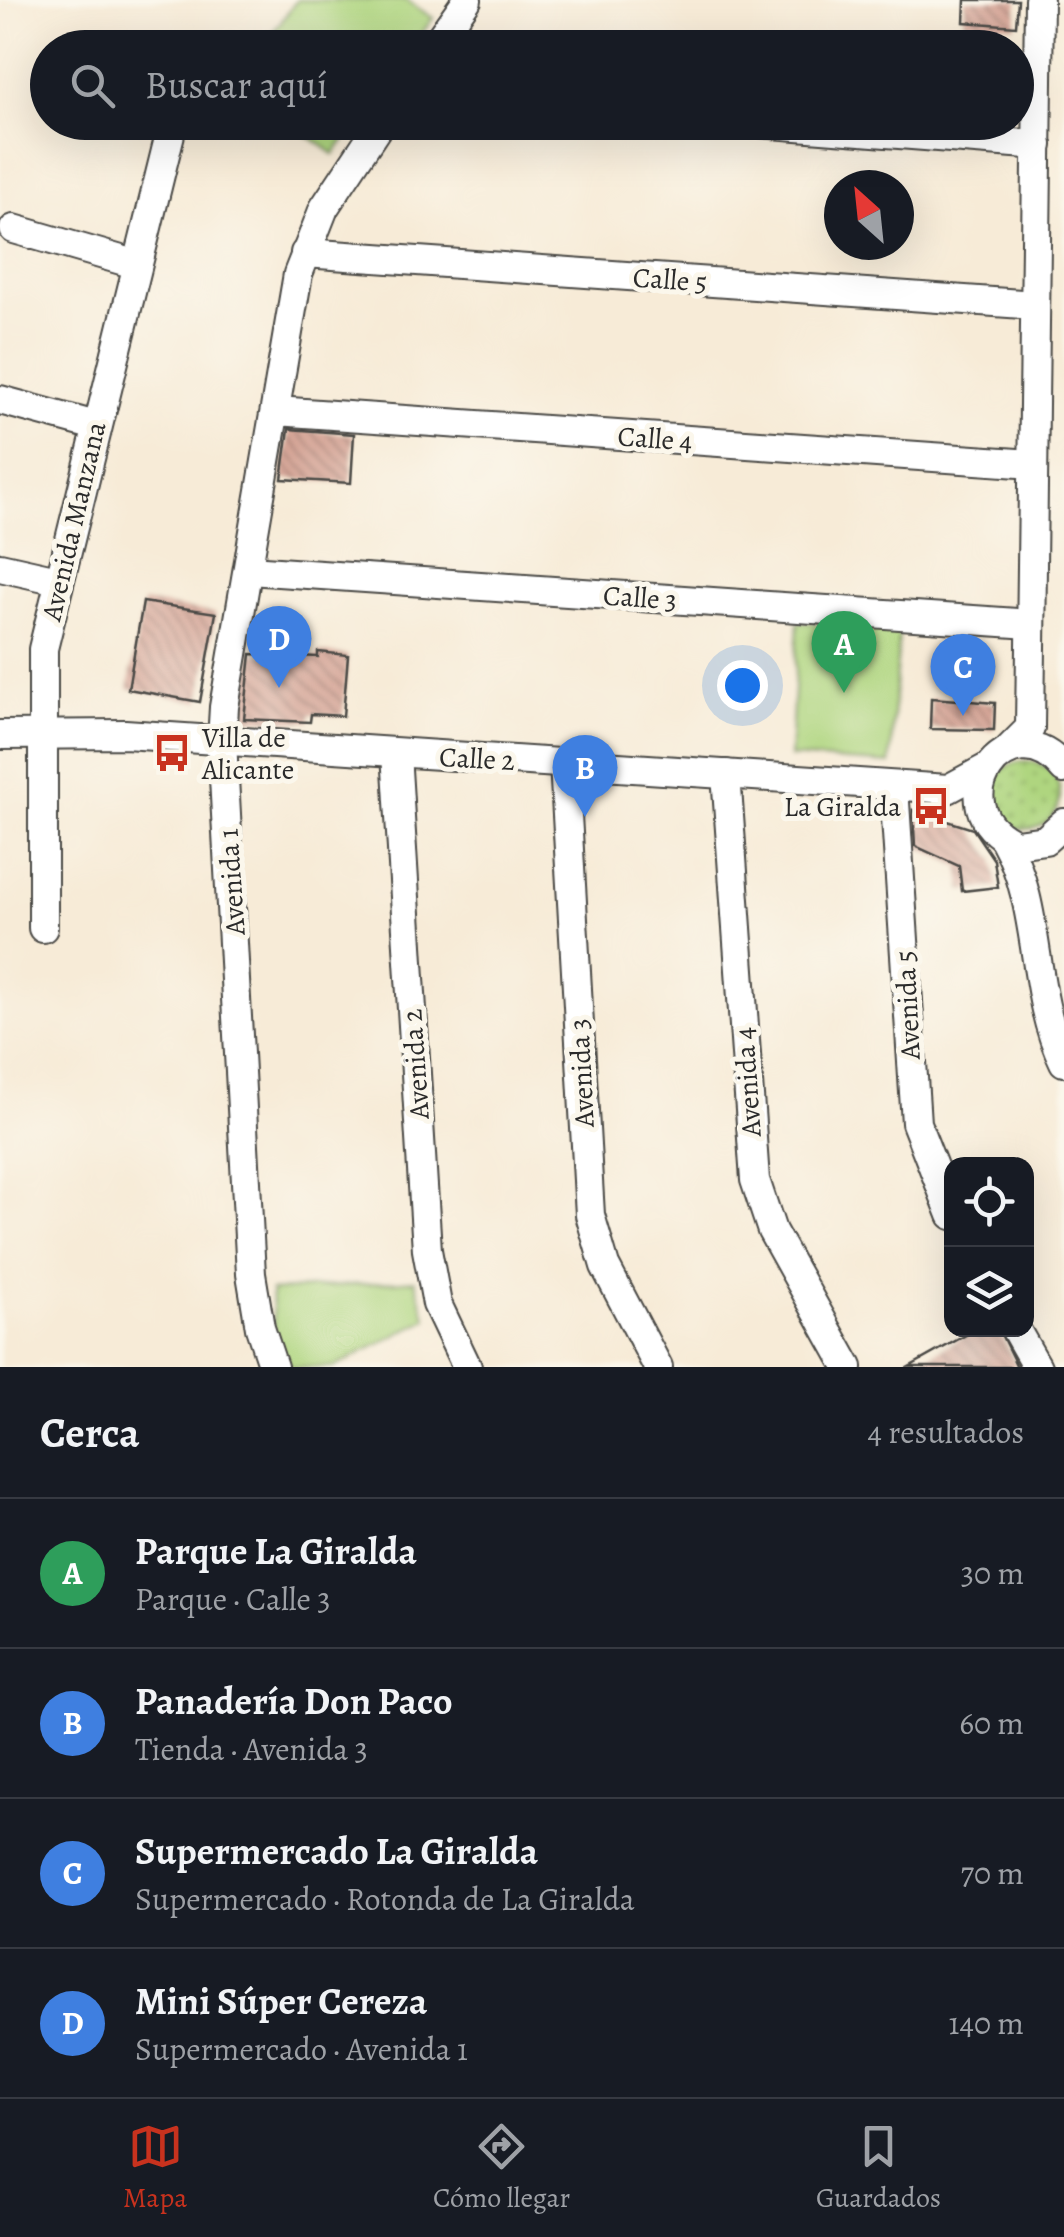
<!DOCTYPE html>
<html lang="es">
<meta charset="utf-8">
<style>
:root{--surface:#171b24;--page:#20242c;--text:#f1f3f6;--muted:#9ea1a6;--line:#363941;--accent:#c8321e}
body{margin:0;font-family:Alegreya,serif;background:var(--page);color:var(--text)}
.controls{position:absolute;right:30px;bottom:30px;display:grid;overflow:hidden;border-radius:20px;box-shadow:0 10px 40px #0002}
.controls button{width:90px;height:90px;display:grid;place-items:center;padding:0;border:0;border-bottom:2px solid var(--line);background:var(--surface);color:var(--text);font:50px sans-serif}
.compass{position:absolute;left:824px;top:170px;width:90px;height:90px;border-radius:50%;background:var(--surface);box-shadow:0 10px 40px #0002;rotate:333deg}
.you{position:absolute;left:742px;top:685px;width:35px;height:35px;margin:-25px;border:8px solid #fff;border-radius:50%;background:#1a73e8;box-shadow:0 0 0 15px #1a73e833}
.badge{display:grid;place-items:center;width:65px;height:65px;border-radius:50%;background:var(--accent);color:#fff;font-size:32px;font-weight:700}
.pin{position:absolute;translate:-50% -82px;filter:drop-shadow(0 2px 5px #0008)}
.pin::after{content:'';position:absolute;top:52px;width:35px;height:30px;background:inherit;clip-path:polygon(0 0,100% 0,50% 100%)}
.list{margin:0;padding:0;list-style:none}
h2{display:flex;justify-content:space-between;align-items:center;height:130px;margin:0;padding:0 40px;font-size:42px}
h2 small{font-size:32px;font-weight:400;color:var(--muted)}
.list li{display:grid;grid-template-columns:65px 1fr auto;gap:30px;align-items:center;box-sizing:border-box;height:150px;padding:0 40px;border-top:2px solid var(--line)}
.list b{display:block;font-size:38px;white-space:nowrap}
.list p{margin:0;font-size:32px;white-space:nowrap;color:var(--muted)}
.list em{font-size:32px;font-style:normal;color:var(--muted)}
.icon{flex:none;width:55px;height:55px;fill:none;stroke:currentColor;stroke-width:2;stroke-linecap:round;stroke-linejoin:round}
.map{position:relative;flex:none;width:1064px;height:1367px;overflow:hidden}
.search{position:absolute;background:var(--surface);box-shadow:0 10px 40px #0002;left:30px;right:30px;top:30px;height:110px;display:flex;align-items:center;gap:25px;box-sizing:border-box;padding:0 35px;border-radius:55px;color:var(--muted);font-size:38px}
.sheet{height:730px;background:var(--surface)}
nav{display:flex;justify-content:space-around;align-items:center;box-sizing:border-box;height:140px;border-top:2px solid var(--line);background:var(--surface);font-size:28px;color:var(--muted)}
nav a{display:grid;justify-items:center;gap:5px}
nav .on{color:var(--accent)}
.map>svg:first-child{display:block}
.green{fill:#afd57f;stroke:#6d8055;stroke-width:2.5}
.garden{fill:url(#garden-dots);stroke:#6d8055;stroke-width:2.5}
.building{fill:url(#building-back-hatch)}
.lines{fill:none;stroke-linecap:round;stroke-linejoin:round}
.minor-casing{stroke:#4a4845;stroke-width:32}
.minor{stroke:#fff;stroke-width:28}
.labels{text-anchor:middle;stroke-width:10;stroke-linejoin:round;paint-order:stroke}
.street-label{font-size:28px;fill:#2b2b2b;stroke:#fbf7ec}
.poi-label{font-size:28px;fill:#2b2b2b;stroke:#fbf7ec;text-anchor:start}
</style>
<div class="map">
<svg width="1064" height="1367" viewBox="0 0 1064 1367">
<defs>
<pattern id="garden-dots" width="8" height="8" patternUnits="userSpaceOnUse" patternTransform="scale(2.5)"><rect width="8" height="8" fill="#afd57f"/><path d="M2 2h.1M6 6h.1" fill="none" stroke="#97b76e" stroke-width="1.8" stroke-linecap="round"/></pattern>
<pattern id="building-back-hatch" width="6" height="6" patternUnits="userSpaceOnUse" patternTransform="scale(2.5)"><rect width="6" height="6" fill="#d4a394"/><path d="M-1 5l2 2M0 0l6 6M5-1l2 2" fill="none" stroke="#ac8579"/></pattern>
</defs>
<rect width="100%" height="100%" fill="#fbf7ec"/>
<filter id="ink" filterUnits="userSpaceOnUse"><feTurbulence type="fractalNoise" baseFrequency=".01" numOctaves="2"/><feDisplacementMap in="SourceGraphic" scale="20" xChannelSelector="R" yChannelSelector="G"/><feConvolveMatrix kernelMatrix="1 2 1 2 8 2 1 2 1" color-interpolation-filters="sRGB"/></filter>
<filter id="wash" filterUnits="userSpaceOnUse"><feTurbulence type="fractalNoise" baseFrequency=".0048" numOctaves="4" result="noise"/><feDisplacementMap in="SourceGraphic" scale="40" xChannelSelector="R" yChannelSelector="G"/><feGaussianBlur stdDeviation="2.25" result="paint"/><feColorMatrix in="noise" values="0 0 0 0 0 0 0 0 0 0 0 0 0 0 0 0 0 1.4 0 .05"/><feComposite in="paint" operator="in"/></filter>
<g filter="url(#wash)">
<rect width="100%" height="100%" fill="#f7ebd7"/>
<g class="green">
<path d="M 297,0 L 406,0 L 433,18 L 412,47 L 262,47 Z"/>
<path d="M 290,123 L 357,123 L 334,154 Z"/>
<path d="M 798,622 L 899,629 L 890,764 L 790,757 Z"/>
<path d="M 415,1280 L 427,1319 L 334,1367 L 291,1367 L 275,1336 L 271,1291 Z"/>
</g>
<circle class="garden" cx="1026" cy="795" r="34"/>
<g id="blocks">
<g class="building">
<path d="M 965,0 L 1018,0 L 1016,26 L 964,22 Z"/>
<path d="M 289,429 L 354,434 L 351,483 L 282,479 Z"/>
<path d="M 143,602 L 216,613 L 200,702 L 128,689 Z"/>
<path d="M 318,652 L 348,655 L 343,716 L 311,714 L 310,722 L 244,719 L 251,654 L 318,657 Z"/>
<path d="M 931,698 L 995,703 L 994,730 L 930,729 Z"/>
<path d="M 913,810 L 973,829 L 994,860 L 998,887 L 962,891 L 959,866 L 915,846 Z"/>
<path d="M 975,1330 L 999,1330 L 1017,1367 L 909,1367 Z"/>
</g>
</g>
</g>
<g filter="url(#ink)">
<use href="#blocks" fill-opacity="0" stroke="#4a4845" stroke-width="2.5"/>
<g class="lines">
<g class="minor-casing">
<g id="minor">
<path d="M 433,48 L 467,0"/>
<path d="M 746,122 L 1038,145"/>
<path d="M 14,229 L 135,264"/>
<path d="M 305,253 L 1035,305"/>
<path d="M 0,400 L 96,426"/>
<path d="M 276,411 L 1033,464"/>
<path d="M 0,567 L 58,580"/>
<path d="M 249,570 L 1031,624"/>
<path d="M 0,735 L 125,734 L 948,789 L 985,769"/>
<path d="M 1007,751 L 1030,728 L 1039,0"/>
<path d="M 396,753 L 427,1250 L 437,1304 L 467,1367"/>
<path d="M 564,763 L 590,1215 L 605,1266 L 658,1367"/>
<path d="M 1064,769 C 1010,702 933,807 1016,844 L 1045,840 L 1064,823"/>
<path d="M 726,774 L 755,1180 L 772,1231 L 848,1367"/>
<path d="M 894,787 L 916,1123 L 952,1215"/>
<path d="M 1004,839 C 1043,909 1029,991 1064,1062"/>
<path d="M 43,928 L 43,649 L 173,122"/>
<path d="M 1016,1330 L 1037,1367"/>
<path d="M 273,1367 L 260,1328 L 251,1274 L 222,741 L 224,707 L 298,274 L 324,208 L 381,122"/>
</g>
</g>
<use href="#minor" class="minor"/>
</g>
</g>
<defs>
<g id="bus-bare" transform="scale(3)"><path d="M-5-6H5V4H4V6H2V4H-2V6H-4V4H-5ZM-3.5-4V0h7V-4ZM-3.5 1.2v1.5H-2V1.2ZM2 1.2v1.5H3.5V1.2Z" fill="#c8321e" stroke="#fbf7ec" stroke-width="2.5" paint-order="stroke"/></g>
</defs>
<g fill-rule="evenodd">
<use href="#bus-bare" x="172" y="753"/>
<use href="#bus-bare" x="931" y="806"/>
</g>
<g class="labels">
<g class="street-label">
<text transform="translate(670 279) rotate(4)" y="10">Calle 5</text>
<text transform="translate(655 438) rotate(4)" y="10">Calle 4</text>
<text transform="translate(73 521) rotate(-77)" y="10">Avenida Manzana</text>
<text transform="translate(640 597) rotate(4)" y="10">Calle 3</text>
<text transform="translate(477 758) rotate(3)" y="10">Calle 2</text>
<text transform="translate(231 882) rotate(-94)" y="10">Avenida 1</text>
<text transform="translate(907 1005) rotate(-93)" y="10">Avenida 5</text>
<text transform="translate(415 1064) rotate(-94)" y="10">Avenida 2</text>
<text transform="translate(581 1073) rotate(-93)" y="10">Avenida 3</text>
<text transform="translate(747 1082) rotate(-94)" y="10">Avenida 4</text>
</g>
<g class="poi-label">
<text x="202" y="747">Villa de<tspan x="202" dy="32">Alicante</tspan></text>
<text x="901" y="816" text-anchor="end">La Giralda</text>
</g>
</g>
</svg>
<div class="controls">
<button><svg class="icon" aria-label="locate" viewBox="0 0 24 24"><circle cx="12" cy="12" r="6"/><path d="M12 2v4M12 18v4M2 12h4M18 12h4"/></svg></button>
<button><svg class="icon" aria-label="layers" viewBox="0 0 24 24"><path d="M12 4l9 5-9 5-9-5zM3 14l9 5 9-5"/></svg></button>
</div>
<svg class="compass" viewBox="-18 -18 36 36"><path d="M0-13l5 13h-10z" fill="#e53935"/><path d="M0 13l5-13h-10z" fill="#9ea1a6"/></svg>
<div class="you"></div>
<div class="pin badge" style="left:844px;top:693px;background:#2e9e5b">A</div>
<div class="pin badge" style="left:585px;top:817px;background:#3f7fe0">B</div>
<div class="pin badge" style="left:963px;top:716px;background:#3f7fe0">C</div>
<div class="pin badge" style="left:279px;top:688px;background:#3f7fe0">D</div>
<div class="search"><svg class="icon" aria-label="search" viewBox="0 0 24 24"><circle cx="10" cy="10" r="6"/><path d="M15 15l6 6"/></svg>Buscar aquí</div>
</div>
<section class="sheet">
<h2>Cerca<small>4 resultados</small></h2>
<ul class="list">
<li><span class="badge" style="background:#2e9e5b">A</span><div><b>Parque La Giralda</b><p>Parque · Calle 3</p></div><em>30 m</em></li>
<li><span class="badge" style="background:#3f7fe0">B</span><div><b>Panadería Don Paco</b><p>Tienda · Avenida 3</p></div><em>60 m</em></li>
<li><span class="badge" style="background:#3f7fe0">C</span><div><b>Supermercado La Giralda</b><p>Supermercado · Rotonda de La Giralda</p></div><em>70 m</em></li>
<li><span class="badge" style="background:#3f7fe0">D</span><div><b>Mini Súper Cereza</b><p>Supermercado · Avenida 1</p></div><em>140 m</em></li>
</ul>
</section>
<nav>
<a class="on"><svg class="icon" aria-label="map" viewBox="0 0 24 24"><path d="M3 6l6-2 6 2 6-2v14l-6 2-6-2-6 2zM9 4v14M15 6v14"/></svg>Mapa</a>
<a><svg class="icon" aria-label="directions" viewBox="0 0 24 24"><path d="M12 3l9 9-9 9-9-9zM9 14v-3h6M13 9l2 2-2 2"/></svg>Cómo llegar</a>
<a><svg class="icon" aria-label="saved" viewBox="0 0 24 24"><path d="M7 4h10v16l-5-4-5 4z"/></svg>Guardados</a>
</nav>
